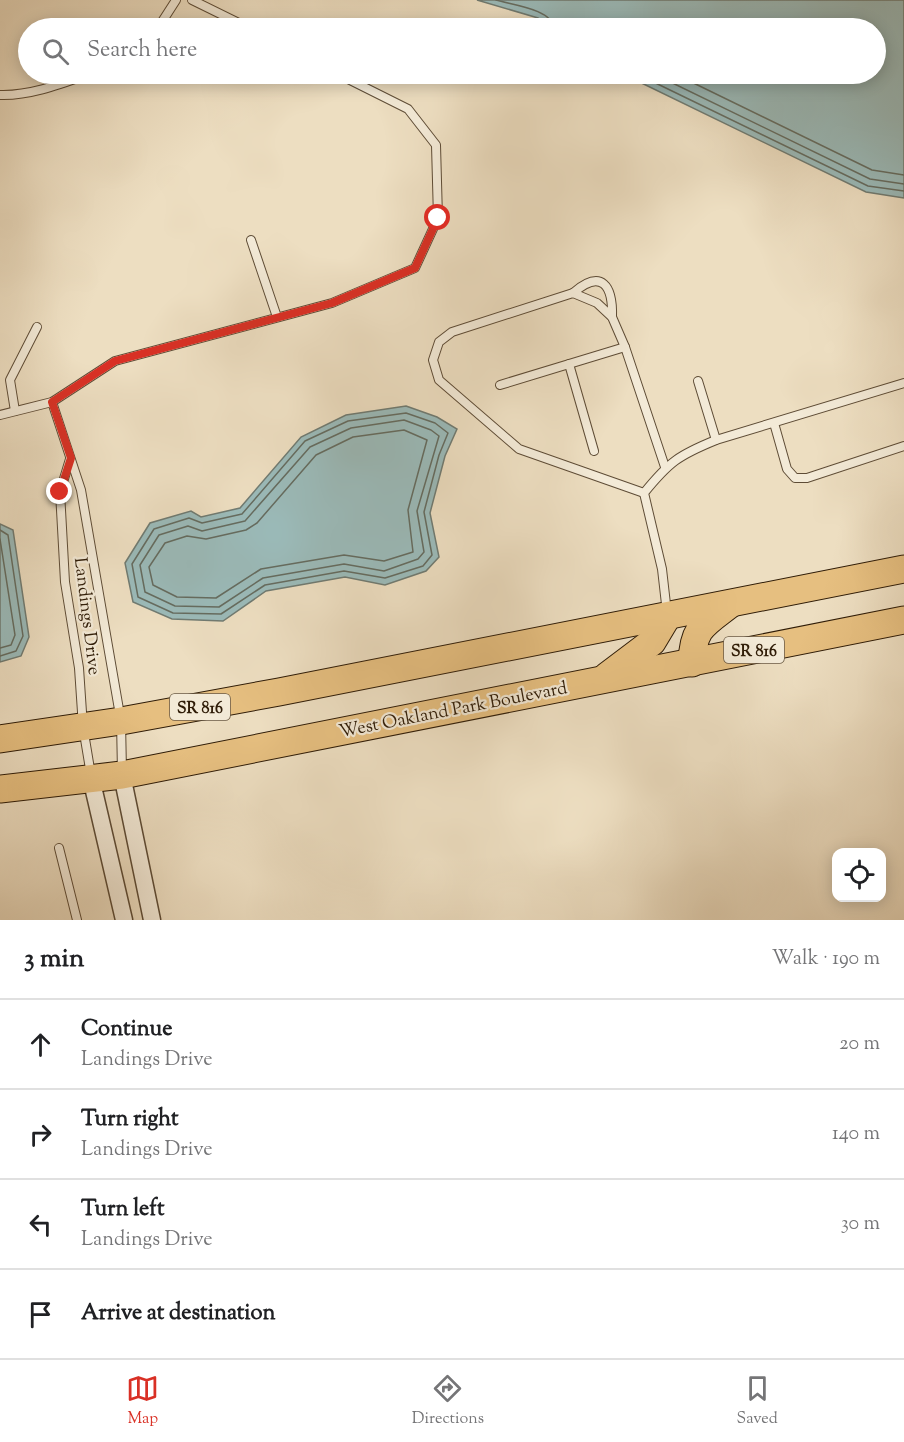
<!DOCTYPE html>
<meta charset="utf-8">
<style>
:root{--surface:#fff;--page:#f2f2f2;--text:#202124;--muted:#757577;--line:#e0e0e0;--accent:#d93025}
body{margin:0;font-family:"Sorts Mill Goudy",serif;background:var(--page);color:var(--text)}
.controls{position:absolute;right:18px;bottom:18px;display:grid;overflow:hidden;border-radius:12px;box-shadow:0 3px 15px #0003}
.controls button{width:54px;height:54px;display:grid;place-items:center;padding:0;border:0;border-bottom:2px solid var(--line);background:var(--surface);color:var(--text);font:30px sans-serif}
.stop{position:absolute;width:18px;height:18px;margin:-14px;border:4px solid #d93025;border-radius:50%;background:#fff}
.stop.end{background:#d93025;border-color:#fff;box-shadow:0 2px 6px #0008}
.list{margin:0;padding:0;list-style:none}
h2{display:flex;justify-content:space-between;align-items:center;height:78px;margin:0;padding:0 24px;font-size:26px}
h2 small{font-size:20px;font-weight:400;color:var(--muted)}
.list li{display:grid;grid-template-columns:39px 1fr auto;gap:18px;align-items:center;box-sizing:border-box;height:90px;padding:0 24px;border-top:2px solid var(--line)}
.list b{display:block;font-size:22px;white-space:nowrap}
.list p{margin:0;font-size:20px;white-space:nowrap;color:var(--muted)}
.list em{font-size:20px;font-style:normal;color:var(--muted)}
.icon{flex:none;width:33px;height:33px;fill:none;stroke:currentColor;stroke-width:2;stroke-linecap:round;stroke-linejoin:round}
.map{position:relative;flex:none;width:904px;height:920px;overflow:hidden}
.search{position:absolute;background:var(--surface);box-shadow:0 3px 15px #0003;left:18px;right:18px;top:18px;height:66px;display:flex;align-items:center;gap:15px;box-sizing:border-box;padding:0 21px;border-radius:33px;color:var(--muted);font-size:22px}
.sheet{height:438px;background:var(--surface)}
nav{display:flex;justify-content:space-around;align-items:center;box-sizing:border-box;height:84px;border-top:2px solid var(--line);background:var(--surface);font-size:16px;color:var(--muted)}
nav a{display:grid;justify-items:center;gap:3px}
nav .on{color:var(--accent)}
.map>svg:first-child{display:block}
.water{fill:#9bbbba;stroke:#707b72;stroke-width:1.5}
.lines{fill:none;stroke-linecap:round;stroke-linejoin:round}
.shore{stroke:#656c60;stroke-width:1.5}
.lane-casing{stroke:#5e4c36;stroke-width:10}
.street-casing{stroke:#5e4c36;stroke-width:19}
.primary-casing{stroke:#2f1c07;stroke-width:29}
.lane{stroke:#f3ead7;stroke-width:8}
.street{stroke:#f3ead7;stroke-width:16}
.primary{stroke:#e6bf80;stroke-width:27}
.route{stroke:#d93025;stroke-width:8}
.labels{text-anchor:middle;stroke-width:4.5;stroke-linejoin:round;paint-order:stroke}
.shield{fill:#f3ead7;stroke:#6a5a45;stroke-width:1.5}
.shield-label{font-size:16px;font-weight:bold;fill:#2f1c07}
.street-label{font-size:18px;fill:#2f1c07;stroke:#f3ead7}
</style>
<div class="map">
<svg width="904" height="920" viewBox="0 0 904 920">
<rect width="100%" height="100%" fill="#eddec1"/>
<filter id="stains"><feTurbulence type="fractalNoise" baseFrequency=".00333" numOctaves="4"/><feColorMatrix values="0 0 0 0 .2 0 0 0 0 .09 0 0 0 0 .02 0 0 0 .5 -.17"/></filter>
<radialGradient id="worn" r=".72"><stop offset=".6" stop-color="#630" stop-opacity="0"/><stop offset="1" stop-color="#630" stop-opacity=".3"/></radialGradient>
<g class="water">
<path d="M 477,0 L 904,0 L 904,198 L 866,192 L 623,74 L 876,74 L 876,28 L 551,28 L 538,18 Z"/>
<path d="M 406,406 L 437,417 L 457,429 L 445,456 L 430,513 L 439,557 L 426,571 L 385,585 L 345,577 L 266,591 L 223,621 L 172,619 L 133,602 L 125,563 L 150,523 L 191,511 L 201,517 L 240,508 L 301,437 L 346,415 Z"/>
<path d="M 0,524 L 13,530 L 29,637 L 21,656 L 0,662 Z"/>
</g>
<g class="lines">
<g class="shore">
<path d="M 496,0 C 512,5 552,9 554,28"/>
<path d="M 637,74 L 868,186 L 904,191"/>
<path d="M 654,74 L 870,179 L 904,184"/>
<path d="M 675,74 L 872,170 L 904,175"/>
<path d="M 406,413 L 435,423 L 448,433 L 439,455 L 424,512 L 432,555 L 423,566 L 385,578 L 344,571 L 265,585 L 221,614 L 173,613 L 138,597 L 132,564 L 154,529 L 189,518 L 202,523 L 242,514 L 305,441 L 348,421 Z"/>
<path d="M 404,420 L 431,430 L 439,436 L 417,511 L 424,552 L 418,559 L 384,571 L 344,564 L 263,578 L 219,607 L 175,606 L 145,592 L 140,565 L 159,535 L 188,526 L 202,531 L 245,521 L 310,447 L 351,428 Z"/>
<path d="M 404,430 L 427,440 L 408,510 L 413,552 L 384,561 L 344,555 L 261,569 L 216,598 L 177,597 L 153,585 L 149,567 L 165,543 L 187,536 L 206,539 L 246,530 L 257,523 L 316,455 L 353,437 Z"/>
<path d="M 0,530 L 8,535 L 23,636 L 16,651 L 0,656"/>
<path d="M 0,539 L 15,635 L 11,645 L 0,648"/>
</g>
<g class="lane-casing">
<g id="lane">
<path d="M 192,0 L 249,28"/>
<path d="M 158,28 L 176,0"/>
<path d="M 0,95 C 30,96 61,84 89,74"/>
<path d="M 251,240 L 277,317"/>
<path d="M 573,293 C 602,268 613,286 612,317"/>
<path d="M 569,364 L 625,347"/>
<path d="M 698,381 L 716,440"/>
<path d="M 500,385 L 569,364 L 594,451"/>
<path d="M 52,402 L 81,490 L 121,721 L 122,772"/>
<path d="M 15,411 L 10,380 L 37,327"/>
<path d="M 0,415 L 52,402 L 115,361 L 332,303 L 415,268 L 438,218 L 436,145 L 408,109 L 338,74"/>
<path d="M 774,423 L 787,469 L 795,478 L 807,478 L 904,446"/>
<path d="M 70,459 L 60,492 L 65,582 L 79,668 L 83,727 L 91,775"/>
<path d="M 644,493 L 519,449 L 439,380 L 433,360 L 439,342 L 452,332 L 573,293 L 597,303 L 612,317 L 625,347 L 665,467"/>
<path d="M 667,613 L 662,569 L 644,493 C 669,462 679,455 716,440 L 904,383"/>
<path d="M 59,848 L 77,920"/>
</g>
</g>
<g class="street-casing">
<g id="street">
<path d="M 122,775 L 152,920"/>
<path d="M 91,778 L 124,920"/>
</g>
</g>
<g class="primary-casing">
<g id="primary">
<path d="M 692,663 C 693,628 703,625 729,605"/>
<path d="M 607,676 L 652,642 L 667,617"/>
<path d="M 0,739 L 121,721 L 279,692 L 904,569"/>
<path d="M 0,789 L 122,775 L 904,620"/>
</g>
</g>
<use href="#lane" class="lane"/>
<use href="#street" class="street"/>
<use href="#primary" class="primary"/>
</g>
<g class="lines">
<path class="route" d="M 60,492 L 71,458 L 52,402 L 115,361 L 332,303 L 415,268 L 438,218"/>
</g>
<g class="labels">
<g class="shield">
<rect x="724" y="637" width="60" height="26" rx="4.5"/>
<rect x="170" y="694" width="60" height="26" rx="4.5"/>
</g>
<g class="shield-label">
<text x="754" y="656">SR 816</text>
<text x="200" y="713">SR 816</text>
</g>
<g class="street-label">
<text transform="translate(88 616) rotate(83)" y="6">Landings Drive</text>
<text transform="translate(453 709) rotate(-11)" y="6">West Oakland Park Boulevard</text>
</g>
</g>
<rect width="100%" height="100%" filter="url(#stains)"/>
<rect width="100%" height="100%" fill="url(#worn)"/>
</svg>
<div class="controls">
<button><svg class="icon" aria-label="locate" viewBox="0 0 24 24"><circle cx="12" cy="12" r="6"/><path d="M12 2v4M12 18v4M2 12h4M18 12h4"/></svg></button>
</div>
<div class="stop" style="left:438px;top:218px"></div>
<div class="stop end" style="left:60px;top:492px"></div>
<div class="search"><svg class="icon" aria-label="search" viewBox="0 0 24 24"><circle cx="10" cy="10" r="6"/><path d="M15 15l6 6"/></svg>Search here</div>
</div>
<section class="sheet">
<h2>3 min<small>Walk · 190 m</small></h2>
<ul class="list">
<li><svg class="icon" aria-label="ahead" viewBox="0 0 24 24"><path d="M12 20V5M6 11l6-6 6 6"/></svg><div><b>Continue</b><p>Landings Drive</p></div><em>20 m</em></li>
<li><svg class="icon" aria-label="right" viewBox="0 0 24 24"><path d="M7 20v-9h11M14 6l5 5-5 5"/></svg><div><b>Turn right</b><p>Landings Drive</p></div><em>140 m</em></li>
<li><svg class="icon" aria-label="left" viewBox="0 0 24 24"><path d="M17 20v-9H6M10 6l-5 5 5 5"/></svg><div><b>Turn left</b><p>Landings Drive</p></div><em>30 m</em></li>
<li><svg class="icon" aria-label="arrive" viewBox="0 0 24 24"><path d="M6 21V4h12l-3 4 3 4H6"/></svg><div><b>Arrive at destination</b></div></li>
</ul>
</section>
<nav>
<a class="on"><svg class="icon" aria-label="map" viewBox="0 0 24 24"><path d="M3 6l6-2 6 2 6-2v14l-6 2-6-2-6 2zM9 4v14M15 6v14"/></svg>Map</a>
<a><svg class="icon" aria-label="directions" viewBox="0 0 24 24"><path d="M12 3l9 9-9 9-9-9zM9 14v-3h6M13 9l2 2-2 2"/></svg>Directions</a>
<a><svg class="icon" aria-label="saved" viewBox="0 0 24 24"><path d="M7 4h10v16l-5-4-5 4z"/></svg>Saved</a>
</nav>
